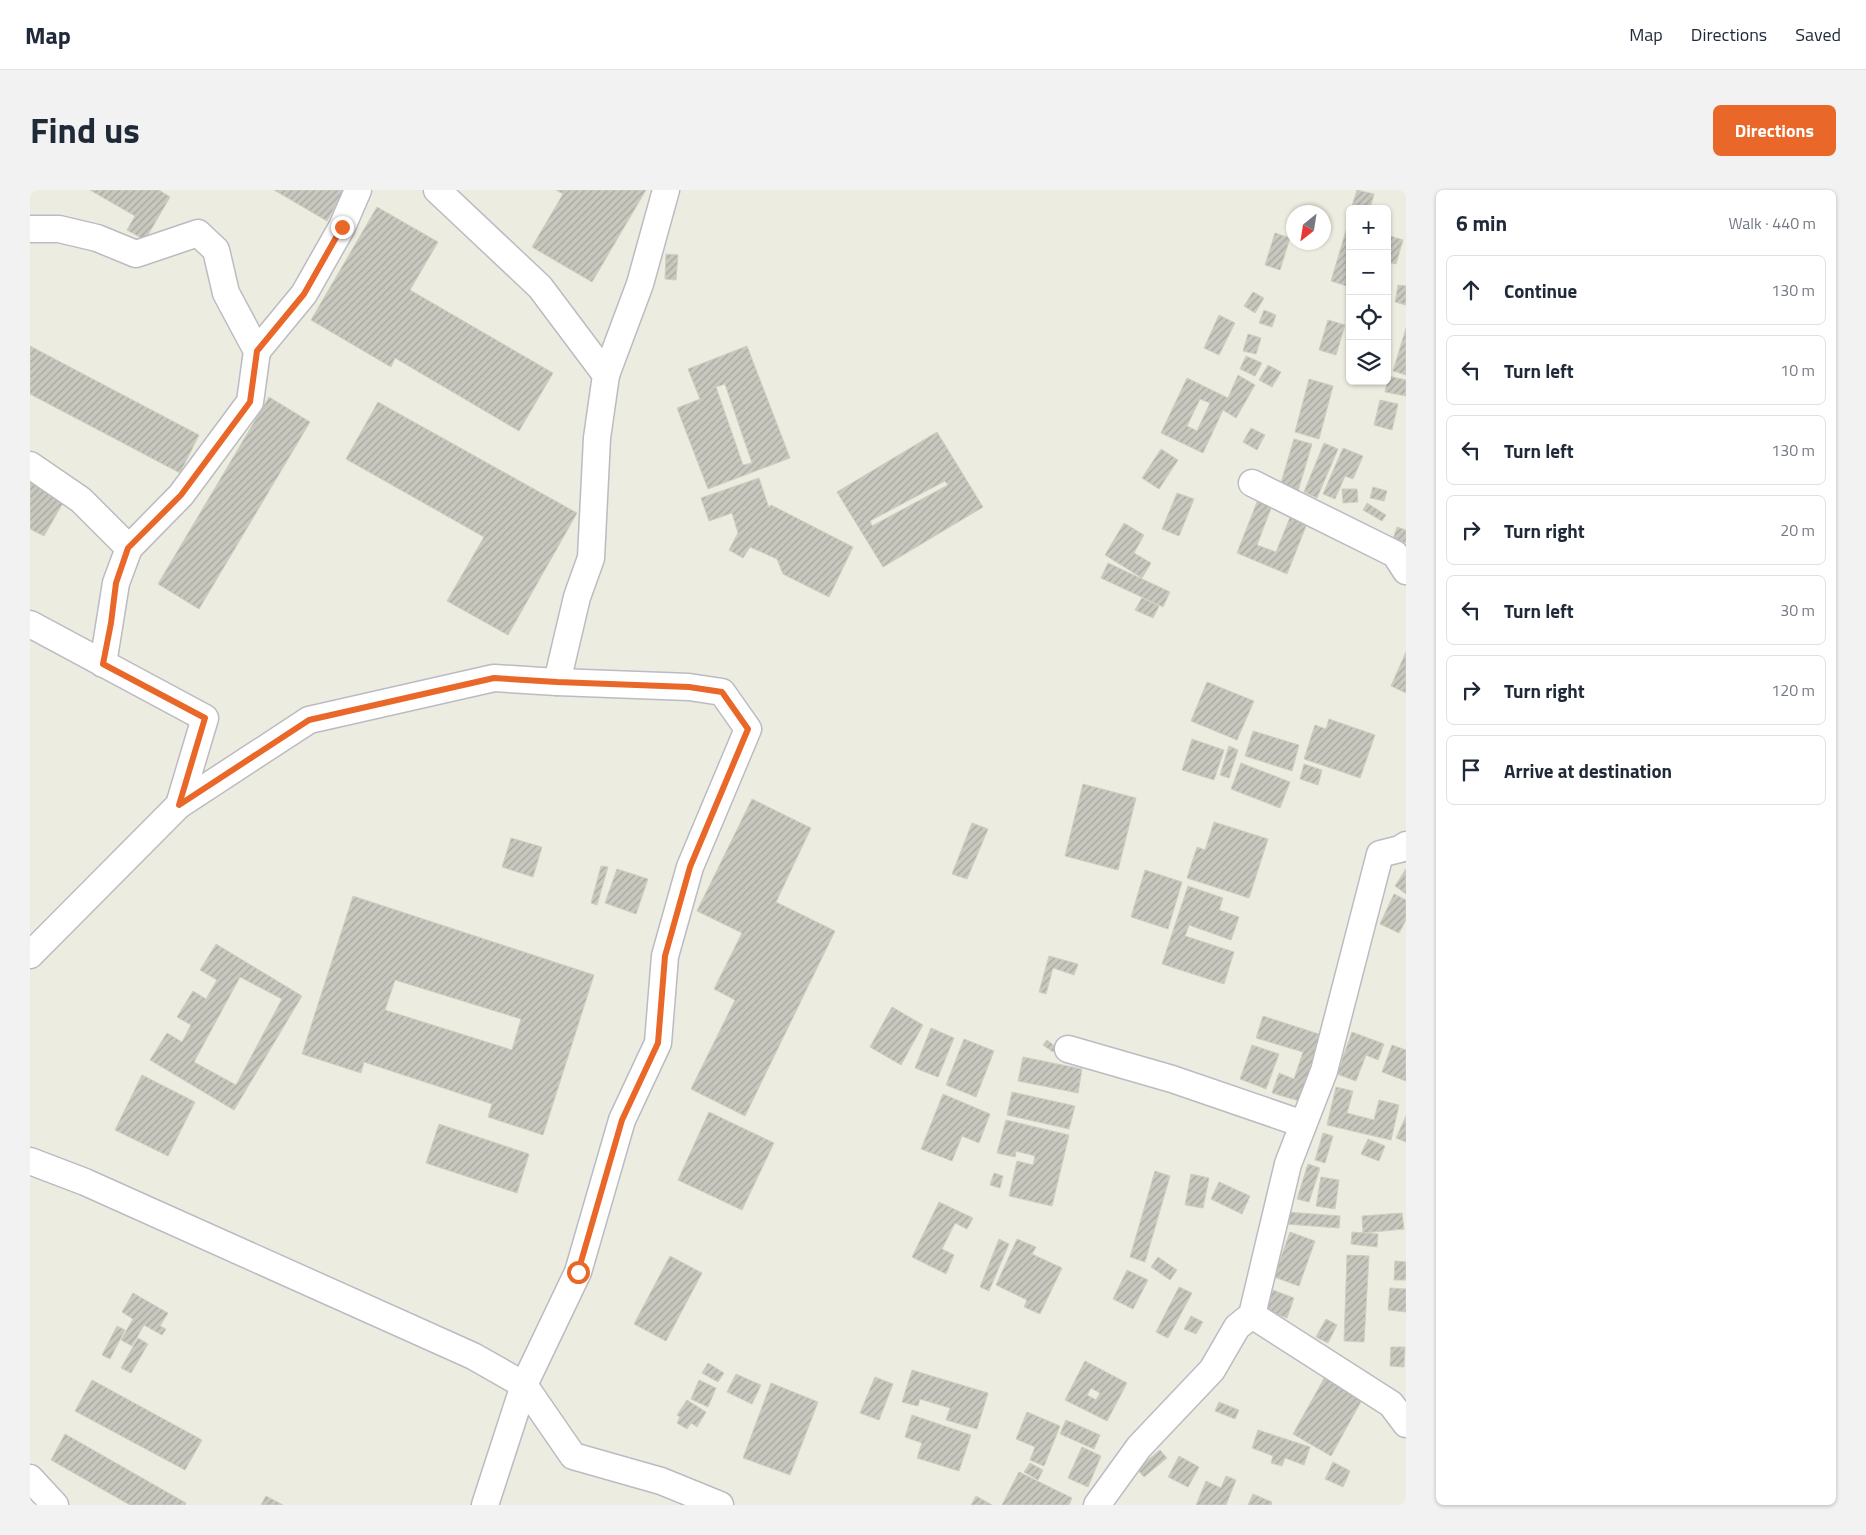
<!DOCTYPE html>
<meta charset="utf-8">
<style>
:root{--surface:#fff;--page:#f2f2f3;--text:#1f2937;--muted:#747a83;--line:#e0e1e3;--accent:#e96829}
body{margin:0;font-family:"Titillium Web",sans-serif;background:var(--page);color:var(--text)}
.controls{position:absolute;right:15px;top:15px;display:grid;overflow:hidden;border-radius:8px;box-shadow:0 1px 4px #0004}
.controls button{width:45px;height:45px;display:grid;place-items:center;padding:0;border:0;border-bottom:1px solid var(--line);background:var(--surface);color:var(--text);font:25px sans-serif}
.compass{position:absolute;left:1256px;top:15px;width:45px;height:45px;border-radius:50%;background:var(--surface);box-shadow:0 1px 4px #0004;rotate:210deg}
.stop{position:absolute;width:15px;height:15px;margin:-11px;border:4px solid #e96829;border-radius:50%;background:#fff}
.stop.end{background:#e96829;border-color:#fff;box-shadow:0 1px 5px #0008}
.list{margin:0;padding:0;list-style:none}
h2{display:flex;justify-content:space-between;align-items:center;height:65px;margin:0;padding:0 20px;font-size:21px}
h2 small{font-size:16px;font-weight:400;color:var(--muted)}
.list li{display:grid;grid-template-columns:32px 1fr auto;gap:15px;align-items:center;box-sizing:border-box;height:70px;margin:0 10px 10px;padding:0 10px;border:1px solid var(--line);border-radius:8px}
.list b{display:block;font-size:19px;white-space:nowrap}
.list em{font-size:16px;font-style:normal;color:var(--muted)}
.icon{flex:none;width:28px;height:28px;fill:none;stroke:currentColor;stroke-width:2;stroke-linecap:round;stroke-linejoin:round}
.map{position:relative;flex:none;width:1376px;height:1315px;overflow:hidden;border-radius:8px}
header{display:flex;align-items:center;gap:30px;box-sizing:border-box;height:70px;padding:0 25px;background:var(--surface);border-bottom:1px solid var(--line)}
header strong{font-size:24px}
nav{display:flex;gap:28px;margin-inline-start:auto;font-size:18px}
.intro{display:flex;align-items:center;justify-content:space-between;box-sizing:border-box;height:120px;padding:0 30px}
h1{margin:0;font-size:35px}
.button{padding:12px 22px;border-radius:8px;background:var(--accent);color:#fff;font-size:18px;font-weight:700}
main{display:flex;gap:30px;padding:0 30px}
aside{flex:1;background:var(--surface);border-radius:8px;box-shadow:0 1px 4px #0004}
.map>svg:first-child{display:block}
.building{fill:url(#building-hatch);stroke:#d0cfbe;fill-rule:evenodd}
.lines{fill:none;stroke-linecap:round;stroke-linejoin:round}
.minor-casing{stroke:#bbbbc2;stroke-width:29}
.minor{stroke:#fff;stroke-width:26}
.route{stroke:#e96829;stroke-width:6}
</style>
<header>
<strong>Map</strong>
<nav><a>Map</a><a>Directions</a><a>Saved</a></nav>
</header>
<div class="intro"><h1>Find us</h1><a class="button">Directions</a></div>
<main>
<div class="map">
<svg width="1376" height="1315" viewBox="0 0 1376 1315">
<defs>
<pattern id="building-hatch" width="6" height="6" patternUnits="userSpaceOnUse" patternTransform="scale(1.25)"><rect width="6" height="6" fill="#c9c8bf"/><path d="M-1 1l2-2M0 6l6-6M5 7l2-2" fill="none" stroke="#a6a59f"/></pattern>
</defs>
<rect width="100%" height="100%" fill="#ecece0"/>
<g class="building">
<path d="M 60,0 L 129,0 L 140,7 L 115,50 L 97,40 L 105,26 Z"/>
<path d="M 244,0 L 313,0 L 314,1 L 297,31 Z"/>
<path d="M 526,0 L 616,0 L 562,92 L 502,57 L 533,4 Z"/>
<path d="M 1327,0 L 1344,4 L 1340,19 L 1321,19 Z"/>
<path d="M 347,17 L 408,52 L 380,100 L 523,183 L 489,241 L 365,168 L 361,177 L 281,130 Z"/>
<path d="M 1318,34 L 1320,34 L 1320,97 L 1301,91 Z"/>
<path d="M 1245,43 L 1260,48 L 1250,80 L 1235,75 Z"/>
<path d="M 1357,45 L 1373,50 L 1366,74 L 1357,72 Z"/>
<path d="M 636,64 L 648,65 L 646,90 L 635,89 Z"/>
<path d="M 1368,95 L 1376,96 L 1376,115 L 1365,112 Z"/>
<path d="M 1223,102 L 1234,108 L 1225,123 L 1214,116 Z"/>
<path d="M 1234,120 L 1246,125 L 1242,137 L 1229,133 Z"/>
<path d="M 1189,125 L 1205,133 L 1189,165 L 1174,158 Z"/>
<path d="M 1298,130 L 1315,135 L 1306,165 L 1289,160 Z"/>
<path d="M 1376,138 L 1376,185 L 1363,181 Z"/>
<path d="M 1218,144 L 1231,148 L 1226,164 L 1213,161 Z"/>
<path d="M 0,156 L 169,245 L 150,283 L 0,204 Z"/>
<path d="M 717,156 L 760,268 L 678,299 L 647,218 L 670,209 L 658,179 ZM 695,194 L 722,273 L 713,275 L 686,197 Z"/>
<path d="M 1216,166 L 1232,173 L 1225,186 L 1210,179 Z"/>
<path d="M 1238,175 L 1251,182 L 1242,197 L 1229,190 Z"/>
<path d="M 1208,185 L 1225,195 L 1206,228 L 1193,220 L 1173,263 L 1131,243 L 1157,188 L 1198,208 ZM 1170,209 L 1180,213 L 1167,241 L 1157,236 Z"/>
<path d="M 1358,186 L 1376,190 L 1376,206 L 1355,202 Z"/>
<path d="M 1279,189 L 1303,196 L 1289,249 L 1265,242 Z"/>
<path d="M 239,207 L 280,232 L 169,419 L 128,394 Z"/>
<path d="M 1350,210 L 1368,214 L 1362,240 L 1344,235 Z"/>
<path d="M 348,212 L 547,323 L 478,445 L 417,411 L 454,347 L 316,269 Z"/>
<path d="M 1221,238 L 1235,245 L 1227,260 L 1213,252 Z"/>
<path d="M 907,242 L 953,317 L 853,377 L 807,302 ZM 915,291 L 918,295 L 842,336 L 840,331 Z"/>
<path d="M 1264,249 L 1282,254 L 1268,301 L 1250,296 Z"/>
<path d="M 1294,253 L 1308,259 L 1287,308 L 1274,302 Z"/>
<path d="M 1313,258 L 1333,266 L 1323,289 L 1315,286 L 1305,309 L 1293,304 Z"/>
<path d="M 1131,259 L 1148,270 L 1129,299 L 1112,288 Z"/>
<path d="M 729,288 L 739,318 L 741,315 L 823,357 L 799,407 L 753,384 L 747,369 L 720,357 L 713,368 L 699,360 L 708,343 L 702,323 L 679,331 L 671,308 Z"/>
<path d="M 0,292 L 34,311 L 14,346 L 0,339 Z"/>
<path d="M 1343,297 L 1357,301 L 1354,311 L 1340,308 Z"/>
<path d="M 1312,299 L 1327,299 L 1328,312 L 1313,313 Z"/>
<path d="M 1147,303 L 1164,309 L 1149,346 L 1132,339 Z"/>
<path d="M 1229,307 L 1243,313 L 1227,355 L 1246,362 L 1261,325 L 1278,331 L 1257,384 L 1207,363 Z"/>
<path d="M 1337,313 L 1356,325 L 1352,331 L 1333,320 Z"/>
<path d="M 1094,333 L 1114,345 L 1104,363 L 1121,373 L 1112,388 L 1075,365 Z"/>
<path d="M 1367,337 L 1376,340 L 1376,353 L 1363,349 Z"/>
<path d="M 1078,373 L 1140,402 L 1133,417 L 1071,388 Z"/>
<path d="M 1112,408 L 1129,416 L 1123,428 L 1105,420 Z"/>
<path d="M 1376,462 L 1376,503 L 1361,496 Z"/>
<path d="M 1177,492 L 1224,511 L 1207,550 L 1161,531 Z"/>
<path d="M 1299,529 L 1345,545 L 1330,588 L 1274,569 L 1285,535 L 1296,539 Z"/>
<path d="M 1223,541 L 1269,555 L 1262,581 L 1215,566 Z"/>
<path d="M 1162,549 L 1194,560 L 1184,590 L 1152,580 Z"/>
<path d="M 1199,556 L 1208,560 L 1199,588 L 1190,585 Z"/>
<path d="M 1211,573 L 1260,592 L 1250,618 L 1201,599 Z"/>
<path d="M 1274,574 L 1292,580 L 1288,595 L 1270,589 Z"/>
<path d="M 1053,594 L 1106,608 L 1088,680 L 1035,666 Z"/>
<path d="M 722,609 L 781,638 L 746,712 L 805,741 L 715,926 L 661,899 L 705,810 L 684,799 L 712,743 L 667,721 Z"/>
<path d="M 1184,632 L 1238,649 L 1219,708 L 1157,688 L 1167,657 L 1175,660 Z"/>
<path d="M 942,633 L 958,639 L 937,689 L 922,684 Z"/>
<path d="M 481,648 L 512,657 L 503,687 L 472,677 Z"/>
<path d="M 571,676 L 578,677 L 567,715 L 561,713 Z"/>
<path d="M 587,679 L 618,689 L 606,724 L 575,713 Z"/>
<path d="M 1376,679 L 1376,704 L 1365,696 Z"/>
<path d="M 1115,680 L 1152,692 L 1138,739 L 1101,727 Z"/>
<path d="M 1158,696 L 1193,708 L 1189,720 L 1209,727 L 1201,750 L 1159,735 L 1155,746 L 1204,762 L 1194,794 L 1132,774 Z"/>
<path d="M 1364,704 L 1376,710 L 1376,730 L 1369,743 L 1350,734 Z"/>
<path d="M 323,706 L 564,785 L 513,945 L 458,927 L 462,914 L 334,872 L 331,883 L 272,864 ZM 365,790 L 491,829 L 482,860 L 355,820 Z"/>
<path d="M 186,754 L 272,806 L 204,920 L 120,870 L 137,843 L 152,852 L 161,835 L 147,827 L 163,801 L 176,809 L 187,790 L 170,780 ZM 210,787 L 252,809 L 206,895 L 164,872 Z"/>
<path d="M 1019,766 L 1048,774 L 1044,785 L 1023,778 L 1016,804 L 1009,802 Z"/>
<path d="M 862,817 L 893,835 L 871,875 L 840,857 Z"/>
<path d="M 1233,826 L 1295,846 L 1273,912 L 1242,903 L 1249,883 L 1264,889 L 1273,862 L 1226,848 Z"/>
<path d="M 901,838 L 924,848 L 908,887 L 885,878 Z"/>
<path d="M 1322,842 L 1354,854 L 1348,870 L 1336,865 L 1326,891 L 1307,884 Z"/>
<path d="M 934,849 L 964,861 L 946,907 L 916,895 Z"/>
<path d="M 1017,850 L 1027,858 L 1023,862 L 1013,855 Z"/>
<path d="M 1222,855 L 1249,864 L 1236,899 L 1210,889 Z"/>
<path d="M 1362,855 L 1376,860 L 1376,891 L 1352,882 Z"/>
<path d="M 993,867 L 1052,879 L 1048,903 L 988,891 Z"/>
<path d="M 112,885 L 165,912 L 138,966 L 85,940 Z"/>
<path d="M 1306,897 L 1323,901 L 1317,923 L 1344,930 L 1349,910 L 1369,915 L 1361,950 L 1297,935 Z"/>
<path d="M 982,902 L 1045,916 L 1039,939 L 977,925 Z"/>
<path d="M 913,904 L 960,924 L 949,953 L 932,946 L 922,971 L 891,959 Z"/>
<path d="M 679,922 L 744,953 L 712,1020 L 648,990 Z"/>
<path d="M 1376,926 L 1376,952 L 1366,948 Z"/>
<path d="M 976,930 L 1039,945 L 1022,1016 L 979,1006 L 987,971 L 1003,975 L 1005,966 L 986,961 L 985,967 L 967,963 Z"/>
<path d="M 409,934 L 499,964 L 487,1003 L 396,973 Z"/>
<path d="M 1293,943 L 1303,946 L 1295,973 L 1285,970 Z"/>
<path d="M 1338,949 L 1355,956 L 1349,971 L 1331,964 Z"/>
<path d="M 1278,974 L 1290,978 L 1279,1012 L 1267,1009 Z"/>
<path d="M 1125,981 L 1140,986 L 1115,1072 L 1100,1067 Z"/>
<path d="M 964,983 L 973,986 L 970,998 L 960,995 Z"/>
<path d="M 1161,984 L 1179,988 L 1173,1018 L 1155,1015 Z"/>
<path d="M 1291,987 L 1309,990 L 1305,1019 L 1286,1016 Z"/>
<path d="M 1189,992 L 1220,1006 L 1212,1024 L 1181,1009 Z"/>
<path d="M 909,1012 L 943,1028 L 937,1039 L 925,1033 L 912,1059 L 924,1065 L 916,1084 L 882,1067 Z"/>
<path d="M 1256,1022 L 1310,1026 L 1309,1038 L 1255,1034 Z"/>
<path d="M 1372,1023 L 1374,1039 L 1333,1043 L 1332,1026 Z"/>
<path d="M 1260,1042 L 1285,1051 L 1269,1096 L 1244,1087 Z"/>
<path d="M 1322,1042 L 1348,1044 L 1347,1057 L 1321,1054 Z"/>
<path d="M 969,1049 L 979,1054 L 959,1101 L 950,1097 Z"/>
<path d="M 987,1049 L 1006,1057 L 1002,1064 L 1032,1078 L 1010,1124 L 994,1117 L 997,1110 L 966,1095 Z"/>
<path d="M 1317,1065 L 1339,1066 L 1334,1152 L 1314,1151 Z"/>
<path d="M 640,1066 L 672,1083 L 636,1151 L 604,1134 Z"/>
<path d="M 1128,1067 L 1147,1080 L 1140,1090 L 1121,1077 Z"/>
<path d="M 1365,1071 L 1376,1072 L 1376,1090 L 1364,1090 Z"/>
<path d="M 1097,1080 L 1118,1090 L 1103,1119 L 1083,1109 Z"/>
<path d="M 1149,1097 L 1162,1103 L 1138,1148 L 1126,1142 Z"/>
<path d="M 1360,1098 L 1376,1099 L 1376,1122 L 1358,1120 Z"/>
<path d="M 1243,1100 L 1264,1108 L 1257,1128 L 1235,1120 Z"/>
<path d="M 103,1103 L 138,1123 L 130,1136 L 136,1139 L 132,1145 L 114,1135 L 102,1156 L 91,1150 L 103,1129 L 92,1122 Z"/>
<path d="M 1161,1126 L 1173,1132 L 1166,1144 L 1154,1139 Z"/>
<path d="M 1296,1129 L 1307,1135 L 1298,1153 L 1286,1147 Z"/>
<path d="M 87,1136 L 95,1140 L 80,1169 L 72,1165 Z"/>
<path d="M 108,1148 L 118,1154 L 101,1183 L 91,1178 Z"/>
<path d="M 1361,1157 L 1375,1157 L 1374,1177 L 1360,1176 Z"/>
<path d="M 1055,1171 L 1097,1193 L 1077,1231 L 1035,1210 ZM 1061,1198 L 1070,1203 L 1066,1210 L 1057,1205 Z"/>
<path d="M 678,1173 L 694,1183 L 688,1192 L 672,1183 Z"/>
<path d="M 882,1180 L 958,1203 L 947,1239 L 916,1230 L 920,1218 L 890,1209 L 888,1216 L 872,1212 Z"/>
<path d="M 706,1184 L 731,1195 L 722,1214 L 697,1202 Z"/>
<path d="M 1296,1185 L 1334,1206 L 1301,1266 L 1263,1244 Z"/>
<path d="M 845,1187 L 863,1194 L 849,1230 L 830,1223 Z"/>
<path d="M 62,1190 L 172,1250 L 155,1280 L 45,1221 Z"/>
<path d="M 669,1190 L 686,1198 L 678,1217 L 661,1209 Z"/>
<path d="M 741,1193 L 788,1212 L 760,1285 L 713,1268 Z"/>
<path d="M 657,1210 L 676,1222 L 667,1237 L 661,1233 L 657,1239 L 647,1233 L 650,1227 L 647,1225 Z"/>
<path d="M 1189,1212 L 1209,1220 L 1205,1229 L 1185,1221 Z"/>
<path d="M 997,1222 L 1030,1236 L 1014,1276 L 1000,1270 L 1005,1257 L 986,1249 Z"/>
<path d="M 882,1225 L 941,1245 L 929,1281 L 887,1268 L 892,1253 L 875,1247 Z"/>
<path d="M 1036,1230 L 1070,1245 L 1064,1259 L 1030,1244 Z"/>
<path d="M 1228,1240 L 1280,1257 L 1274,1275 L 1255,1268 L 1252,1276 L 1241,1273 L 1243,1266 L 1222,1258 Z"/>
<path d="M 35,1244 L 156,1313 L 155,1315 L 100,1315 L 21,1270 Z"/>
<path d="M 1052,1257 L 1071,1266 L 1058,1297 L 1038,1288 Z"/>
<path d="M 1130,1260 L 1137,1268 L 1114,1287 L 1107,1279 Z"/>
<path d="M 1149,1266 L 1169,1277 L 1158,1297 L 1138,1287 Z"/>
<path d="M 1303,1272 L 1320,1281 L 1313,1297 L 1295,1289 Z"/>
<path d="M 1000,1273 L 1013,1280 L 1008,1290 L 994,1282 Z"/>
<path d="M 989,1282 L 1042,1308 L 1039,1315 L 972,1315 Z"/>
<path d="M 1196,1286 L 1206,1290 L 1196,1315 L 1166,1315 L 1176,1291 L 1191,1298 Z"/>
<path d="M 1223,1304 L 1242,1312 L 1241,1315 L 1218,1315 Z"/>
<path d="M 236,1306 L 253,1315 L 231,1315 Z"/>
<path d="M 946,1306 L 962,1315 L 941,1315 Z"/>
</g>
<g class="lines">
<g class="minor-casing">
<g id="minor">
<path d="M 407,0 L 510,97 L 576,185 L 567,248 L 561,368 L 547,407 L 527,492"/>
<path d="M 0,39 L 29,39 L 67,48 L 106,64 L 168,43 L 186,60 L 196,103 L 227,161 L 220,212 L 151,305 L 99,358 L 86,393 L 73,474"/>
<path d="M 227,161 L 274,104 L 312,37 L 328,0"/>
<path d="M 576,185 L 610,94 L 636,0"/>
<path d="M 0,275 L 51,310 L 99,358"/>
<path d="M 1222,293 L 1365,364 L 1376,381"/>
<path d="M 0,434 L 175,528 L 149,615 L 0,765"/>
<path d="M 149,615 L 279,530 L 464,488 L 527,492 L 659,497 L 692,502 L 718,539 L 660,677 L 635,766 L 628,853 L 592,930 L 548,1082 L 494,1195 L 455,1315"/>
<path d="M 1038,859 L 1142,889 L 1273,934"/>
<path d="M 0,971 L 55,992 L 443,1166 L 494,1195 L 543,1266 L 631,1291 L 690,1315"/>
<path d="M 1222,1125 L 1361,1214 L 1376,1234"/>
<path d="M 0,1288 L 25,1315"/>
<path d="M 1067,1315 L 1109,1257 L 1182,1180 L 1207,1137 L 1222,1125 L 1258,974 L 1294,881 L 1350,664 L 1370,659 L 1376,655"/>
</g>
</g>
<use href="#minor" class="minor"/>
</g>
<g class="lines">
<path class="route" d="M 312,37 L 274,104 L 227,161 L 220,212 L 151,305 L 98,358 L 86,393 L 81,433 L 73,474 L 175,528 L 149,615 L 279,530 L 464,488 L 527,492 L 659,497 L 692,502 L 718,539 L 660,677 L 635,766 L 628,853 L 592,930 L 548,1082"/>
</g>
</svg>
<div class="controls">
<button>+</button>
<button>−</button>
<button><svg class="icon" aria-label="locate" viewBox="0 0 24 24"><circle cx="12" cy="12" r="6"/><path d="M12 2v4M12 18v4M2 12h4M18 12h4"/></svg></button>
<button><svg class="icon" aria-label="layers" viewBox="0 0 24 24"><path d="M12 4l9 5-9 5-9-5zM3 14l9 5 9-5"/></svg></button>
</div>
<svg class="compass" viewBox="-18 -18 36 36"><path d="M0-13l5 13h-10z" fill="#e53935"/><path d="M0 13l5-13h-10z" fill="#747a83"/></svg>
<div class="stop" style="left:548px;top:1082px"></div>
<div class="stop end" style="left:312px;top:37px"></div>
</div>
<aside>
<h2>6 min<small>Walk · 440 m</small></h2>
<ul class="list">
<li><svg class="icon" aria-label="ahead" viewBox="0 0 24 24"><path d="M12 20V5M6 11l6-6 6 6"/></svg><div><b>Continue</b></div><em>130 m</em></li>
<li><svg class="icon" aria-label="left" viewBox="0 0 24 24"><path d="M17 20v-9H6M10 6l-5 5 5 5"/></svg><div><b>Turn left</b></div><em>10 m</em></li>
<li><svg class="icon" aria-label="left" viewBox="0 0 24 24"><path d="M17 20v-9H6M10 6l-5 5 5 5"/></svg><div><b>Turn left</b></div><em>130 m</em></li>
<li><svg class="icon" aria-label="right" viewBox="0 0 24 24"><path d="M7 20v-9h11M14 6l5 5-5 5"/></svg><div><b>Turn right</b></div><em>20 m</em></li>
<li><svg class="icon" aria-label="left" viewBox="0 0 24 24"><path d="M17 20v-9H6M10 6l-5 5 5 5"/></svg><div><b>Turn left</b></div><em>30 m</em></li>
<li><svg class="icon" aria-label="right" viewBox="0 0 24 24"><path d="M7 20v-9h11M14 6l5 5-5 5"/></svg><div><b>Turn right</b></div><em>120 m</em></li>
<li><svg class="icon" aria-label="arrive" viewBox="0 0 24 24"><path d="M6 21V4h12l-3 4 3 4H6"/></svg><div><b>Arrive at destination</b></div></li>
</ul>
</aside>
</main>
